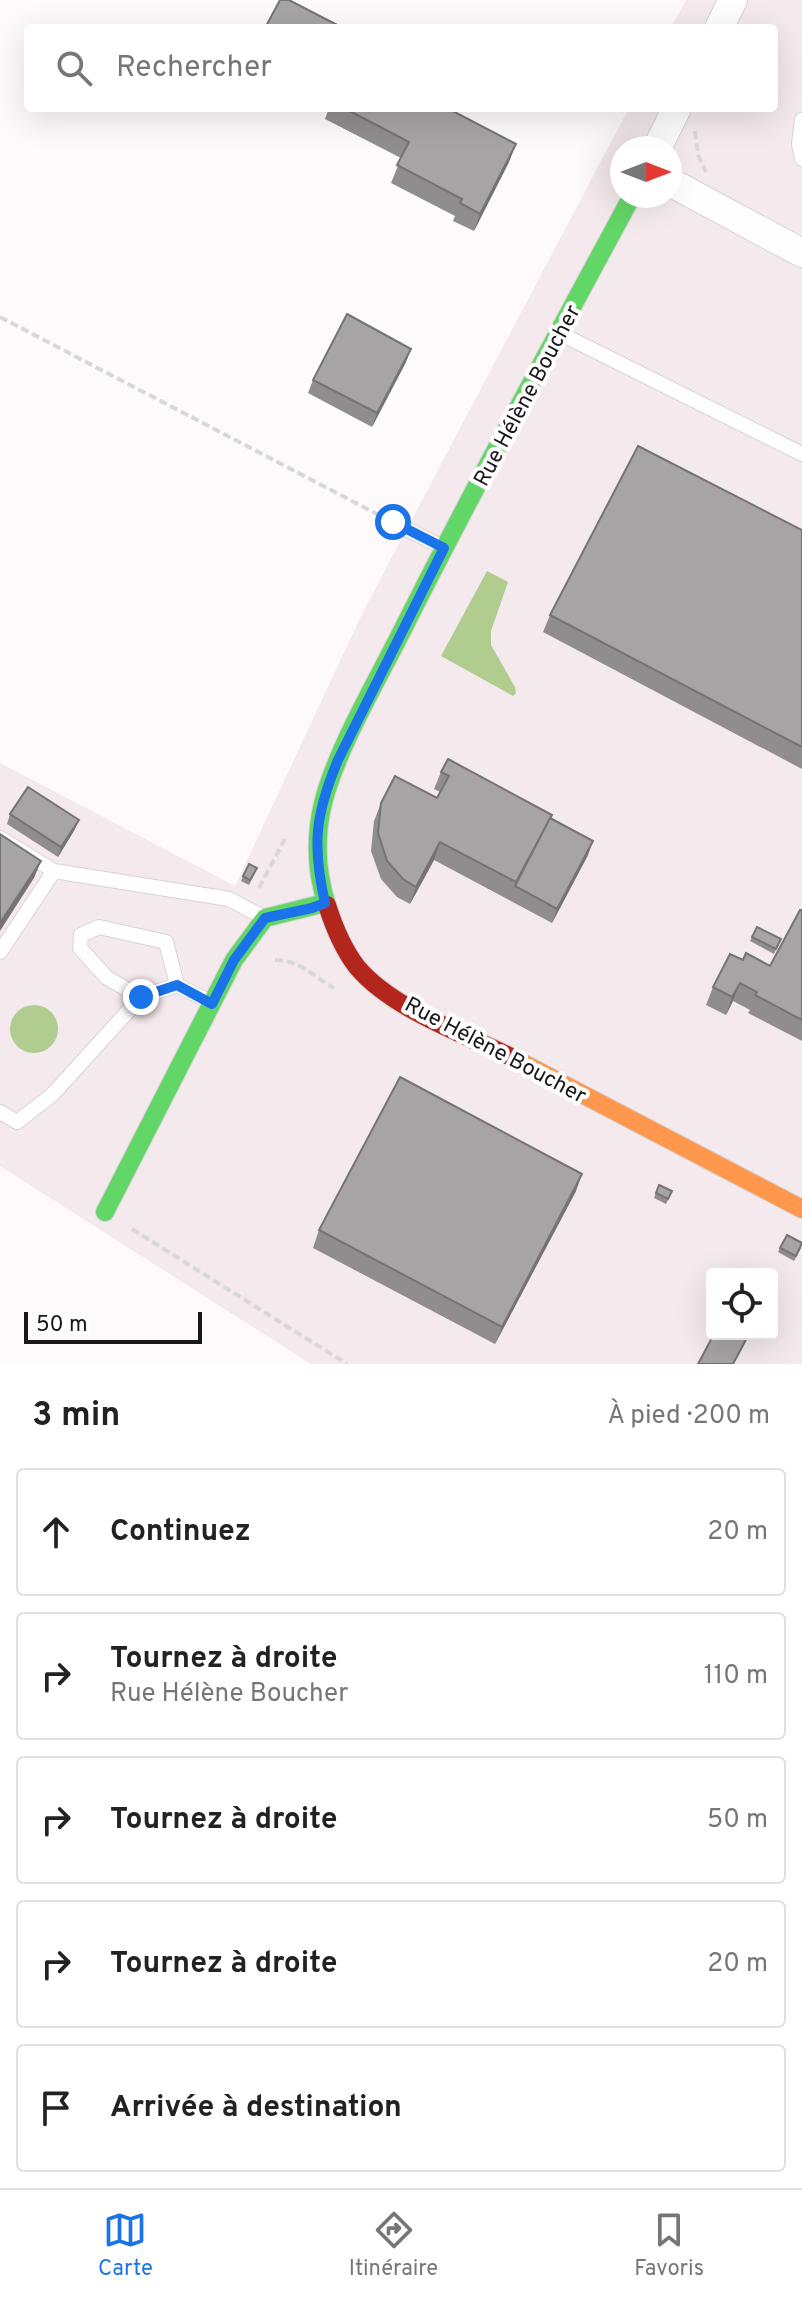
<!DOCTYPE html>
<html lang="fr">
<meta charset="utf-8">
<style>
:root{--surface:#fff;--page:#f6f6f6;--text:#222;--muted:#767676;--line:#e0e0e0;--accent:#1a73e8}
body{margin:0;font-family:Overpass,sans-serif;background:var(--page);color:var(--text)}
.controls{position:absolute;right:24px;bottom:24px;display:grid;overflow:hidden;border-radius:8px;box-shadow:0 8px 32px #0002}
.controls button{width:72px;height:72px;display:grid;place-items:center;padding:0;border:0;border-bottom:2px solid var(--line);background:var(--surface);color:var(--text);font:40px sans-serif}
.compass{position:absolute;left:610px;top:136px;width:72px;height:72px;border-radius:50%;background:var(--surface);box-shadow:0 8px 32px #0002;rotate:90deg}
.scale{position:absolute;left:24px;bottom:20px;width:178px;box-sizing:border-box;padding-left:8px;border:4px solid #191717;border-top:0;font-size:22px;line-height:28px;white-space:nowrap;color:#191717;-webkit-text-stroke:6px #fff;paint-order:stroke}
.stop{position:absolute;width:24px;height:24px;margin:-18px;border:6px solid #1a73e8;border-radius:50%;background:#fff}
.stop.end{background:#1a73e8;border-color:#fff;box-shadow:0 2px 8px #0008}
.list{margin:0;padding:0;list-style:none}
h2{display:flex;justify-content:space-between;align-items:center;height:104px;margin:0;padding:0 32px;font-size:34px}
h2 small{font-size:26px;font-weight:400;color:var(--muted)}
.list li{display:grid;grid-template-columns:52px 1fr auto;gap:24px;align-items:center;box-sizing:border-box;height:128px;margin:0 16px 16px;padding:0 16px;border:2px solid var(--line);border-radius:8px}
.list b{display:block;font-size:30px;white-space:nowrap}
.list p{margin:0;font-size:26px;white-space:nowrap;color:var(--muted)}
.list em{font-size:26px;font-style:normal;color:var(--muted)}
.icon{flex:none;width:44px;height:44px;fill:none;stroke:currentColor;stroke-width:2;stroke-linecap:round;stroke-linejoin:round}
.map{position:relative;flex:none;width:802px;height:1364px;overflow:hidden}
.search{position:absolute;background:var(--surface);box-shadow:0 8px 32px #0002;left:24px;right:24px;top:24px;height:88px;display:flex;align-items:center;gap:20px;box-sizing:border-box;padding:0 28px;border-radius:8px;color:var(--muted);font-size:30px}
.sheet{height:824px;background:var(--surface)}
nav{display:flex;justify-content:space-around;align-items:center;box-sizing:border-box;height:112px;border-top:2px solid var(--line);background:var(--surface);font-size:22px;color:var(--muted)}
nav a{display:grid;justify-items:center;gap:4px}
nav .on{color:var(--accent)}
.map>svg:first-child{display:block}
.built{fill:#f4e9ec;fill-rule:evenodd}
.water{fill:#b0cc8e}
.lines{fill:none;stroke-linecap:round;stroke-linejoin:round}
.lane-casing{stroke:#d7d4d4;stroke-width:16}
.street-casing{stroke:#d7d4d4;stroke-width:30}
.fast-casing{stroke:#d7d4d4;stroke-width:20}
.slow-casing{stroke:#d7d4d4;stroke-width:20}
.jam-casing{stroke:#d7d4d4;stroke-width:20}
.path{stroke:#d9d8d8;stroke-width:4;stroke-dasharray:8 4;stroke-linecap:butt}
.lane{stroke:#fffefe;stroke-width:14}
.street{stroke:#fffefe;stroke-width:28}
.fast{stroke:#63d668;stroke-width:18}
.slow{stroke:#ff974d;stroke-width:18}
.jam{stroke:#b3261e;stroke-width:18}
.wall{fill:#908d8e}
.shaded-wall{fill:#757374}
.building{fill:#a7a4a5;stroke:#757374;stroke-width:2}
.route{stroke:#1a73e8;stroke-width:10}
.labels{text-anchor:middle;stroke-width:8;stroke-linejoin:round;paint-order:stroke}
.street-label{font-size:22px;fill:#191717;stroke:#fff}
</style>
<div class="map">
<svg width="802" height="1364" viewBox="0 0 802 1364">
<rect width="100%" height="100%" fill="#fef9fb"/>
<path class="built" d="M 686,0 L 802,0 L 802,1364 L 311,1364 L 0,1166 L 0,763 L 235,886 L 363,612 L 629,108 L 774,108 L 774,28 L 671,28 ZM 622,148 L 670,148 L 670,196 L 622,196 ZM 712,1274 L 772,1274 L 772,1334 L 712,1334 Z"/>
<g class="water">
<path d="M 487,571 L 508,582 L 491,631 L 491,645 L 515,687 L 516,693 L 513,696 L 441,656 Z"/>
<circle cx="34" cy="1029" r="24"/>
</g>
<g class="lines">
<g class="lane-casing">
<g id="lane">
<path d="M 802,120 L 799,144 L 802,159"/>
<path d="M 559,333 L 802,454"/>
<path d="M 393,522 L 442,547"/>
<path d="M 0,838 L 54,871 L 229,899 L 261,916"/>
<path d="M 0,952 L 54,871"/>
<path d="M 141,997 L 107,978 L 80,948 L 81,935 L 99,927 L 166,942 L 177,985"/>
<path d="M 0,1112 L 17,1122 L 52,1095 L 141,997 L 177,985 L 210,1002"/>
</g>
</g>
<g class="street-casing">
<g id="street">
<path d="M 719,28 L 733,0"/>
<path d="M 657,148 L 677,108"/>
<path d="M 670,182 L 802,253"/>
</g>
</g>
<g class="fast-casing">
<g id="fast">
<path d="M 327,905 C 316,872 315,837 323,803 C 338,745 380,676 407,621 C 479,478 556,337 632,196"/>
<path d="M 105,1212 L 234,960 L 265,918 L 325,903"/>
</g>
</g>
<g class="slow-casing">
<path id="slow" d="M 519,1061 L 802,1209"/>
</g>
<g class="jam-casing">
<path id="jam" d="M 327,905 C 334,927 343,949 357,967 C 394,1011 469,1035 519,1061"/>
</g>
<g class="path">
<path d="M 695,131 L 698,155 L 706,172"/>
<path d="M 0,317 L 377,514"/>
<path d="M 259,888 L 285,839"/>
<path d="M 275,960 C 300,960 314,977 334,988"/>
<path d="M 132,1229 L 347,1364"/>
</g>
<use href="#lane" class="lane"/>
<use href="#street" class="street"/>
<use href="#fast" class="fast"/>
<use href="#slow" class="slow"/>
<use href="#jam" class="jam"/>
</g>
<g class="wall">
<path d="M 329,108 L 450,108 L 449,110 L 509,162 L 474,231 L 453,221 L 455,216 L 391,183 L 401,158 L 325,119 Z"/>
<path d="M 406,362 L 372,427 L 308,393 L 313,380 Z"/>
<path d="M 802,530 L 802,769 L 543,632 L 550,615 Z"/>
<path d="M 441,772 L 550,818 L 588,855 L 552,923 L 434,860 L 410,904 L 397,897 L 381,879 L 371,851 L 374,821 L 381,803 L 437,798 L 440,792 L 434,789 Z"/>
<path d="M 10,814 L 75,829 L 58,857 L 7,824 Z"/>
<path d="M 255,873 L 249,885 L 241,881 L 243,876 Z"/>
<path d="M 802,910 L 802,1041 L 748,1013 L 750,1010 L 733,1001 L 726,1015 L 706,1005 L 713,987 L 743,960 L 770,966 Z"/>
<path d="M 757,927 L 781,939 L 774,954 L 750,941 Z"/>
<path d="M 659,1185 L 672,1191 L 666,1204 L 654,1198 Z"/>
<path d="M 576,1191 L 495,1344 L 313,1248 L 319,1230 Z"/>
<path d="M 780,1248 L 801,1248 L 794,1261 L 778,1252 Z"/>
</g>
<g class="shaded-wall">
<path d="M 516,144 L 509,162 L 474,231 L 480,214 Z"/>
<path d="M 411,349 L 406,362 L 372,427 L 377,413 Z"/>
<path d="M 79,820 L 75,829 L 58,857 L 61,847 Z"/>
<path d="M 593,841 L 588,855 L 552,923 L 557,909 Z"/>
<path d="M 440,842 L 434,860 L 410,904 L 416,887 Z"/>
<path d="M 41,861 L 34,878 L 0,931 L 0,923 Z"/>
<path d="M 740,983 L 733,1001 L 726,1015 L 732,997 Z"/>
<path d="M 582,1174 L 576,1191 L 495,1344 L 502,1327 Z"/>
</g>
<g class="building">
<path d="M 280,0 L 289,0 L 343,28 L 265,28 Z"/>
<path d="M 344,108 L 447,108 L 516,144 L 480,214 L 460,203 L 462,199 L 397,165 L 409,142 Z"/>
<path d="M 347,314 L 411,349 L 377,413 L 313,380 Z"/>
<path d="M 638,446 L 802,530 L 802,747 L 550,615 Z"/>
<path d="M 448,759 L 552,815 L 516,882 L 440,842 L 416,887 L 403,879 L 387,861 L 378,833 L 381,803 L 395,776 L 437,798 L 449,776 L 441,772 Z"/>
<path d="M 28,787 L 79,820 L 61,847 L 10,814 Z"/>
<path d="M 550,818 L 593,841 L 557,909 L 515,886 Z"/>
<path d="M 0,834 L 41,861 L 0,923 Z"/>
<path d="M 249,864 L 257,868 L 250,880 L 243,876 Z"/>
<path d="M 800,910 L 802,910 L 802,1020 L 755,995 L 757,992 L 740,983 L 732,997 L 713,987 L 730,954 L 743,960 L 746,953 L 770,966 Z"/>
<path d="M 757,927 L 781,939 L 776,949 L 752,937 Z"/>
<path d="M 400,1077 L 582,1174 L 502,1327 L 319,1230 Z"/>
<path d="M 659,1185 L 672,1191 L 668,1199 L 656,1193 Z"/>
<path d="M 787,1235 L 802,1243 L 796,1256 L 780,1248 Z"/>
<path d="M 714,1334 L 749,1334 L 733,1364 L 698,1364 Z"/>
</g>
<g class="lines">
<path class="route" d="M 141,997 L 177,985 L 212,1004 L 234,960 L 265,918 L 312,908 L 325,903 C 312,845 315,815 338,760 L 444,548 L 393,522"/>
</g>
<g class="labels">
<g class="street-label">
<text transform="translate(526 395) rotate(-62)" y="8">Rue Hélène Boucher</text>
<text transform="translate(496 1049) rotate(28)" y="8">Rue Hélène Boucher</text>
</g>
</g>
</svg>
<div class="controls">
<button><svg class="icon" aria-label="locate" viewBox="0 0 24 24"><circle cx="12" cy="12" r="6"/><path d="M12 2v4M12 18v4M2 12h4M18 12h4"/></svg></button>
</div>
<svg class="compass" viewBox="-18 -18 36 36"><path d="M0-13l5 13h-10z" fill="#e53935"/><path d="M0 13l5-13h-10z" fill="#767676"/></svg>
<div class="scale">50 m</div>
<div class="stop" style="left:393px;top:522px"></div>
<div class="stop end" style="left:141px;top:997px"></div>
<div class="search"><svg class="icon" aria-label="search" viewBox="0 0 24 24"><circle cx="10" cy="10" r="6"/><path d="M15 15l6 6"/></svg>Rechercher</div>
</div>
<section class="sheet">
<h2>3 min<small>À pied · 200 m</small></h2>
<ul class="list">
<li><svg class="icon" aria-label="ahead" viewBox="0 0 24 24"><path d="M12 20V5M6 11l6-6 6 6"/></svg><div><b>Continuez</b></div><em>20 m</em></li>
<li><svg class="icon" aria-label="right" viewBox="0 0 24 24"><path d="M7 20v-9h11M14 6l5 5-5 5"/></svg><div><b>Tournez à droite</b><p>Rue Hélène Boucher</p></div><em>110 m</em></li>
<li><svg class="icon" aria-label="right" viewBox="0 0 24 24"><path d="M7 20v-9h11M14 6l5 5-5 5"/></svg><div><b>Tournez à droite</b></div><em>50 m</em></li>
<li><svg class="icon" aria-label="right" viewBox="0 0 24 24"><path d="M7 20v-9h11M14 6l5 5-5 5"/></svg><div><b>Tournez à droite</b></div><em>20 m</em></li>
<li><svg class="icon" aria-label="arrive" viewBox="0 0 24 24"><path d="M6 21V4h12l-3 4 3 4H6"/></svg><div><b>Arrivée à destination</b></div></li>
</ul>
</section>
<nav>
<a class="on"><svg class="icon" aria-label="map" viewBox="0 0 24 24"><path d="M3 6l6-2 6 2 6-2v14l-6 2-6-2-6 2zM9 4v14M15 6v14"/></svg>Carte</a>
<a><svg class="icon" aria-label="directions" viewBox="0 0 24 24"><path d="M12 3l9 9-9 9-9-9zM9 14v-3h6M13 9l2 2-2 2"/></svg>Itinéraire</a>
<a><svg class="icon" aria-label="saved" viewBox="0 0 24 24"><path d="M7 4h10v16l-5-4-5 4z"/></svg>Favoris</a>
</nav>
